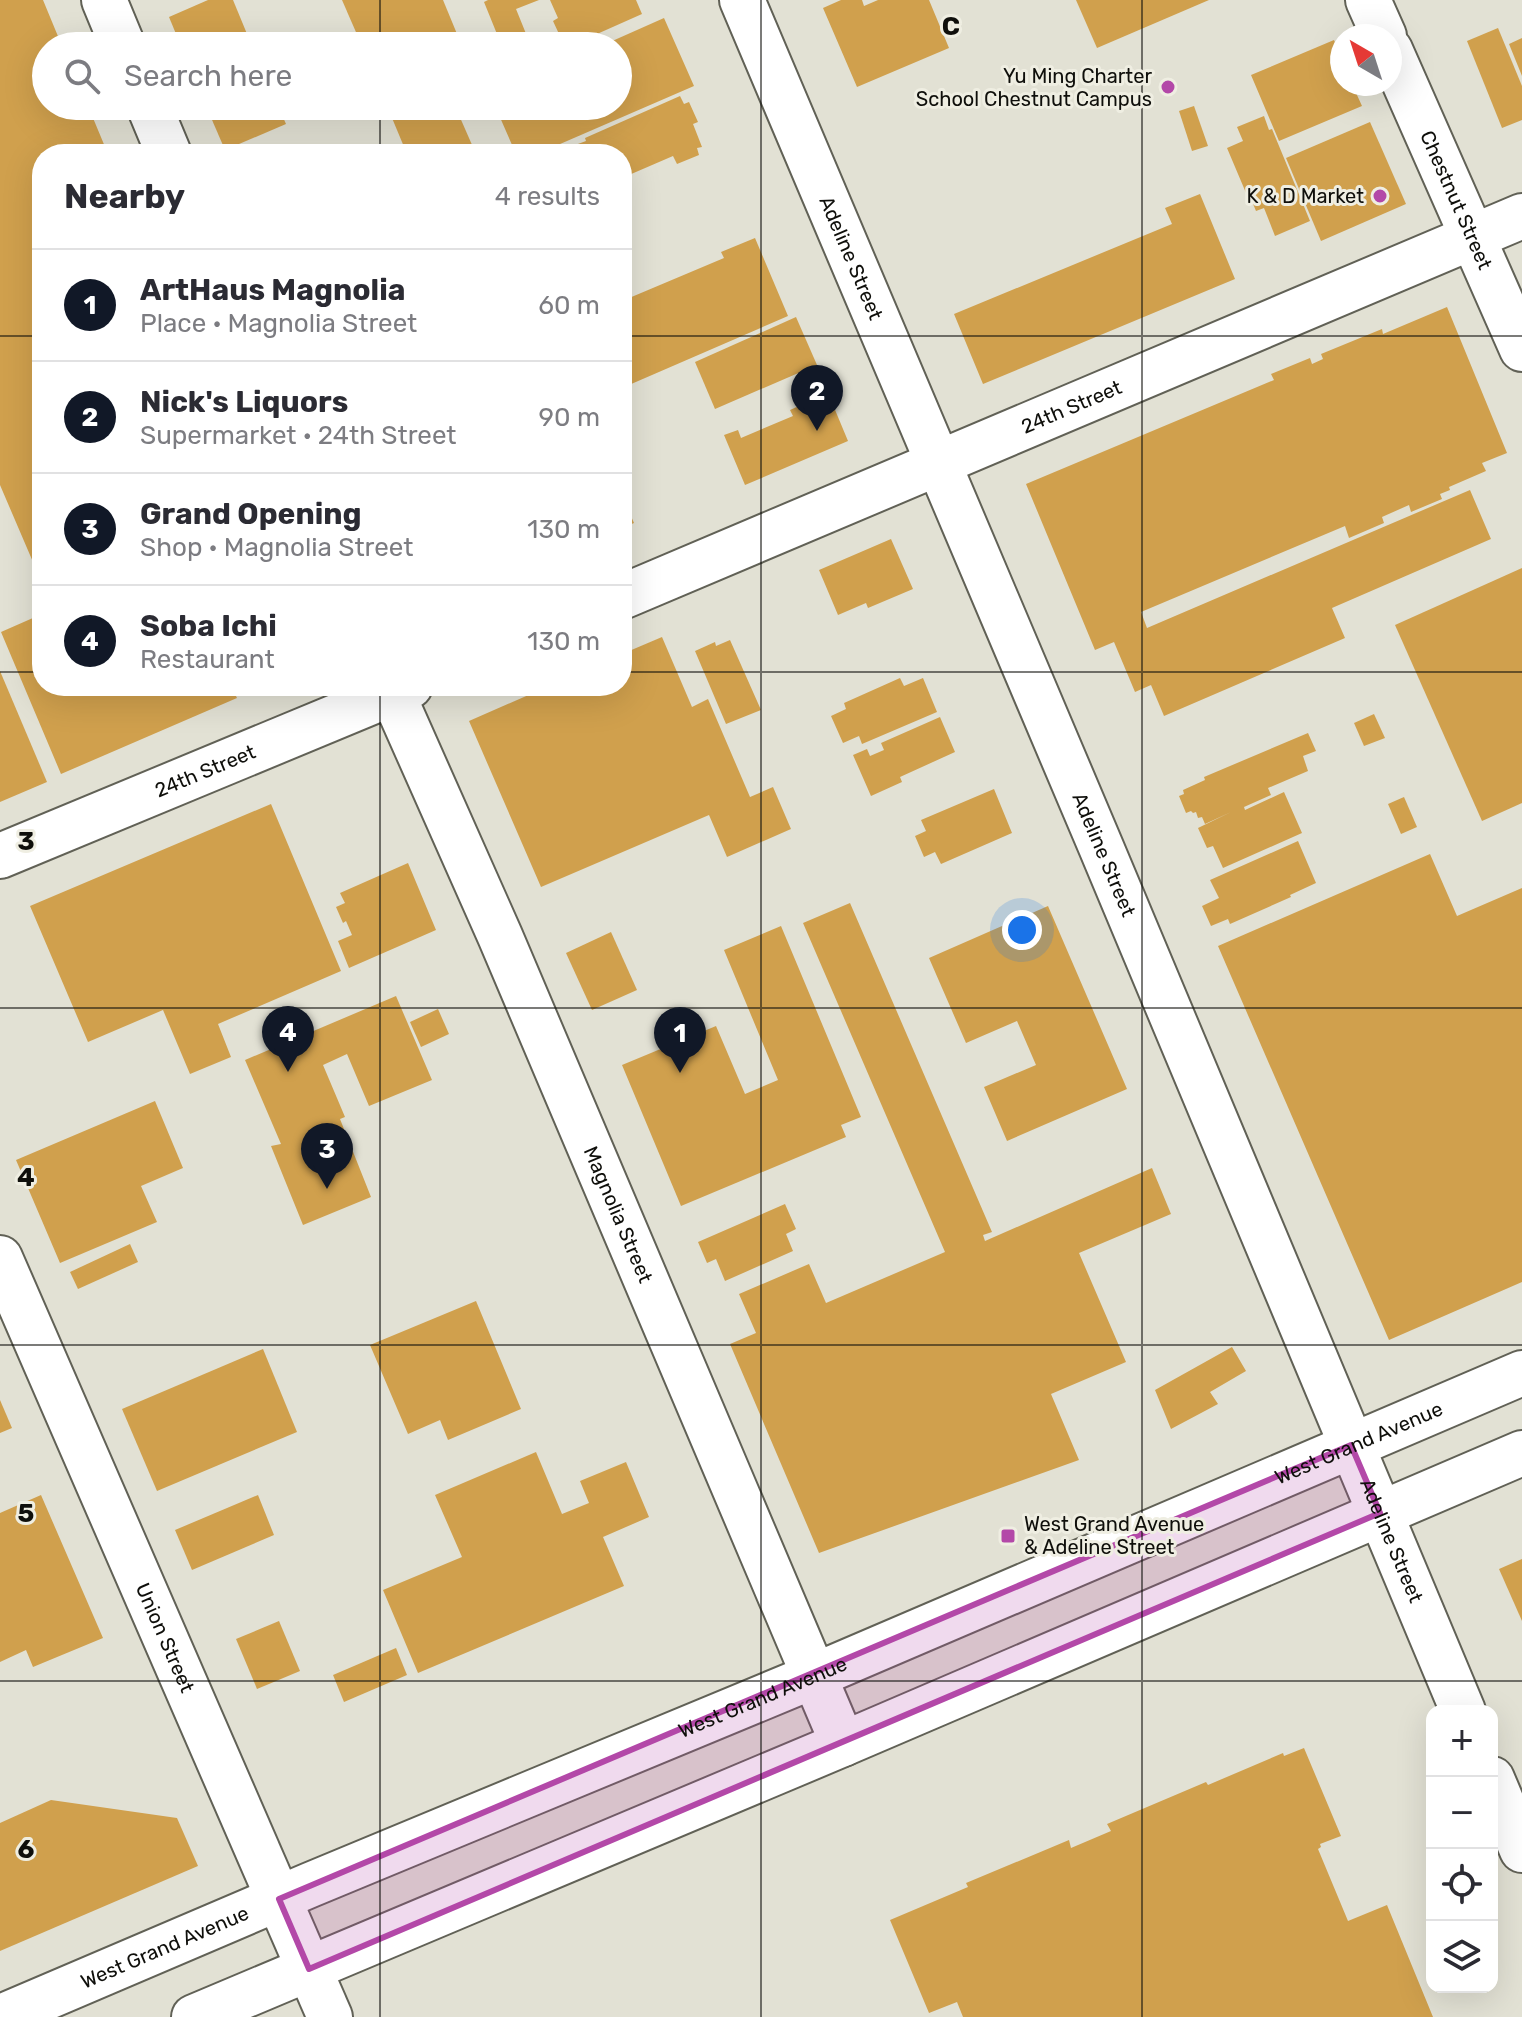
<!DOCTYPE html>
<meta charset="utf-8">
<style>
:root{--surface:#fff;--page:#f7f7f7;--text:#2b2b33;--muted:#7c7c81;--line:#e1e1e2;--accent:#111827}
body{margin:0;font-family:Rubik,sans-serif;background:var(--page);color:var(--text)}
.controls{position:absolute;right:24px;bottom:24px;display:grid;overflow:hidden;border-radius:16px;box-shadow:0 8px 32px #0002}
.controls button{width:72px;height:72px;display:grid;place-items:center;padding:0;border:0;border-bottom:2px solid var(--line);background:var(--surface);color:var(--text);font:40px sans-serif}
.compass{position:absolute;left:1330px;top:24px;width:72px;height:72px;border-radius:50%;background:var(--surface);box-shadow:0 8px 32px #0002;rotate:321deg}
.you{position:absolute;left:1022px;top:930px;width:28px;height:28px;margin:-20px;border:6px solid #fff;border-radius:50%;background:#1a73e8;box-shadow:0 0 0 12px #1a73e833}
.badge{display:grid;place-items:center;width:52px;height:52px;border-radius:50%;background:var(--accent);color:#fff;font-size:26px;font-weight:700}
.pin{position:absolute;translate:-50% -66px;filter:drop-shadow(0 2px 4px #0008)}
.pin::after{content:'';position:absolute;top:42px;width:28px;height:24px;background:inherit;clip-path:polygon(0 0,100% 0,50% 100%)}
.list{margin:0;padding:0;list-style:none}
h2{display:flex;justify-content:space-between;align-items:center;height:104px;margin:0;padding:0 32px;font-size:34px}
h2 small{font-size:26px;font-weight:400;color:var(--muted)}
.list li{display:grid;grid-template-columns:52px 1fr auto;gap:24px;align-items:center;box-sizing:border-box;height:112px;padding:0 32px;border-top:2px solid var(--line)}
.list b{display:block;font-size:30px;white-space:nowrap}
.list p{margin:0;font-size:26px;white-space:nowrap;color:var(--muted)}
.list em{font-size:26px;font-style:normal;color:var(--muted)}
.icon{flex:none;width:44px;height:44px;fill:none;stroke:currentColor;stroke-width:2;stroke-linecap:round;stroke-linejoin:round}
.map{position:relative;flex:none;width:1522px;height:2017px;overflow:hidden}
.search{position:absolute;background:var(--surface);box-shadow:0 8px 32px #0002;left:32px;top:32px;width:600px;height:88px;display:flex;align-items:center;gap:20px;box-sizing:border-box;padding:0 28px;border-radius:44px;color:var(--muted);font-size:30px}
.panel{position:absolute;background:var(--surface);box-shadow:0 8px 32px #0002;left:32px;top:144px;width:600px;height:552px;border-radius:32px}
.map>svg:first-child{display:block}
.building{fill:#d0a04d}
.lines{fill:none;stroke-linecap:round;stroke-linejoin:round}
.minor-casing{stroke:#616156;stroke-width:48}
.major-casing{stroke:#616156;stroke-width:48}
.minor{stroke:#fff;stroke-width:44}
.major{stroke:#fff;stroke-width:44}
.marked{fill:#b348a8;fill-opacity:0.2;stroke:#b348a8;stroke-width:6;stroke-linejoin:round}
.grid{fill:none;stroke:#0f0f0b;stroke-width:2;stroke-opacity:0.55}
.poi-dot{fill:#b348a8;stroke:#efeee2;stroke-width:3}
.labels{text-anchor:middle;stroke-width:6;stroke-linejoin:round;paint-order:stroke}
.poi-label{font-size:20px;fill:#0f0f0b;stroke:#efeee2;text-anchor:end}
.street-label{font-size:20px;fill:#0f0f0b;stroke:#efeee2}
.grid-label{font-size:26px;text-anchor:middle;font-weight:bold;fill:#0f0f0b;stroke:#efeee2;stroke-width:6;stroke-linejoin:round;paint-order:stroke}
</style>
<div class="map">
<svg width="1522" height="2017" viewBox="0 0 1522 2017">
<rect width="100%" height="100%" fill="#e2e1d4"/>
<g class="building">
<path d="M 0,0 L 43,0 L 62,46 L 46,46 L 46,106 L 88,106 L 108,154 L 42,154 L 42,583 L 0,485 Z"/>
<path d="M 208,0 L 233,0 L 252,46 L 181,46 L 169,17 Z"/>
<path d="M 342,0 L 443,0 L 462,46 L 362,46 Z"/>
<path d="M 488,0 L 539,0 L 516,9 L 531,46 L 483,46 L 499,39 L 484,2 Z"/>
<path d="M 550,0 L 636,0 L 642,14 L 570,46 L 565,32 L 559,34 L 553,21 L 558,18 Z"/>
<path d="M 841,0 L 862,0 L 864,6 L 878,0 L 929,0 L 949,48 L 857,87 L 823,8 Z"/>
<path d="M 1076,0 L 1209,0 L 1097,48 Z"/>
<path d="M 664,18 L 694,86 L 537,154 L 516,154 L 495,106 L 618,106 L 618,46 L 601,46 Z"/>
<path d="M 1498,28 L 1522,86 L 1522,120 L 1502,128 L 1467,41 Z"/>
<path d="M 1522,38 L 1522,76 L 1509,44 Z"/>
<path d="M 1334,40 L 1342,59 L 1342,84 L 1352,84 L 1362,106 L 1279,141 L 1251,75 Z"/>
<path d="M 680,96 L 684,104 L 689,102 L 698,122 L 693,124 L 702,147 L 697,148 L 699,155 L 677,164 L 673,156 L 622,178 L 622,154 L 551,154 L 586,141 L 585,138 Z"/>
<path d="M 206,106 L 278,106 L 286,124 L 225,150 Z"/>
<path d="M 387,106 L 455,106 L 476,154 L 407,154 Z"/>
<path d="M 1194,106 L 1208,146 L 1192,151 L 1179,111 Z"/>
<path d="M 1264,116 L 1269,130 L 1272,129 L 1310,221 L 1275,236 L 1264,208 L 1256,211 L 1251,199 L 1249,200 L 1227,148 L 1243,141 L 1237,127 Z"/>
<path d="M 1370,122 L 1406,204 L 1321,241 L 1286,158 Z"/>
<path d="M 1200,194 L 1235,279 L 983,384 L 954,314 L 1172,224 L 1165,208 Z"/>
<path d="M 755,238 L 788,316 L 622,388 L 622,301 L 724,258 L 721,252 Z"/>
<path d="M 1447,307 L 1507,453 L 1482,463 L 1486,471 L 1449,487 L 1450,490 L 1440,494 L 1442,499 L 1411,512 L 1409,505 L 1382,517 L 1384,523 L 1349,538 L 1345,526 L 1141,612 L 1147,628 L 1470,490 L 1491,539 L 1332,608 L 1345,638 L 1164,716 L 1151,685 L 1135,692 L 1114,642 L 1095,650 L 1026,484 L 1274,380 L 1271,374 L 1310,358 L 1312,364 L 1323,359 L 1321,354 L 1382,329 L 1383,334 Z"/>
<path d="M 796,317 L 817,365 L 715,409 L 695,362 Z"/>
<path d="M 828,393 L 848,441 L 745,485 L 724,435 L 738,430 L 741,438 L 793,416 L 790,410 Z"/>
<path d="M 622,495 L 634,523 L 622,528 Z"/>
<path d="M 891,539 L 913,589 L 868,608 L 866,603 L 838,615 L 819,570 Z"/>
<path d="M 1522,568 L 1522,803 L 1482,821 L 1395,625 Z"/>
<path d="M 42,614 L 42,686 L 168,686 L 172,696 L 196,686 L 244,686 L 233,690 L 237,698 L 61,774 L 1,632 Z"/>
<path d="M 662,637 L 692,707 L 708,699 L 750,797 L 773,787 L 791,829 L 727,857 L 709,815 L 541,887 L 469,721 L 549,686 L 622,686 L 622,654 Z"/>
<path d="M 730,640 L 761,710 L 726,724 L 695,651 L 715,642 L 716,646 Z"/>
<path d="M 0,671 L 47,782 L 0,802 Z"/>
<path d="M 900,678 L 904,686 L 923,678 L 937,712 L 862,744 L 859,736 L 843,743 L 831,716 L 846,709 L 844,703 Z"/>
<path d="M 1374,714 L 1385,738 L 1364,746 L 1354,723 Z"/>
<path d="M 940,717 L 955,752 L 900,777 L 902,782 L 871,796 L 853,755 L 867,749 L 870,756 L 884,750 L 881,743 Z"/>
<path d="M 1308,733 L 1316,751 L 1303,756 L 1308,771 L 1268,788 L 1271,795 L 1244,807 L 1245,810 L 1284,792 L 1302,833 L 1223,868 L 1213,846 L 1207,848 L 1198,828 L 1231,812 L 1205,824 L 1202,817 L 1198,818 L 1196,812 L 1193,813 L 1191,811 L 1186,813 L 1179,796 L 1184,794 L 1183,790 L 1205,780 L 1204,777 Z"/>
<path d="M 994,789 L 1012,833 L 941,864 L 935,852 L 924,857 L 915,836 L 926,831 L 921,820 Z"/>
<path d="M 1404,797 L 1417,827 L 1401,834 L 1388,804 Z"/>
<path d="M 271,804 L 341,971 L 218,1024 L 231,1057 L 190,1074 L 163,1010 L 88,1042 L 30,906 Z"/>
<path d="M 1298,841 L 1316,883 L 1290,895 L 1291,897 L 1230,924 L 1228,919 L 1211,926 L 1202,906 L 1219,898 L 1210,880 Z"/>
<path d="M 1430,854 L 1457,916 L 1522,888 L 1522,1282 L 1389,1340 L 1218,946 Z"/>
<path d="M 408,863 L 436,930 L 349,968 L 338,941 L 352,935 L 346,921 L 343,923 L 336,907 L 345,903 L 340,893 Z"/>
<path d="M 850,903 L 992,1232 L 983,1235 L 985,1241 L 1152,1168 L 1171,1214 L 1079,1253 L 1126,1362 L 1051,1394 L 1079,1460 L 819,1553 L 730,1344 L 756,1333 L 739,1294 L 809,1264 L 826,1303 L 945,1252 L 803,923 Z"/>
<path d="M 1048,906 L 1127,1089 L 1007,1141 L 984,1087 L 1036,1065 L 1017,1021 L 966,1043 L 929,958 Z"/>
<path d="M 781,926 L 861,1117 L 841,1125 L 846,1137 L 681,1206 L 622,1065 L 716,1026 L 745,1094 L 778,1080 L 724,950 Z"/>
<path d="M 611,932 L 637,990 L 592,1010 L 566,953 Z"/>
<path d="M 396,996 L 432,1080 L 369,1106 L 347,1054 L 323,1065 L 345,1117 L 340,1119 L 371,1197 L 303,1225 L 271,1146 L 281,1144 L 245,1060 Z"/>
<path d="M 438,1009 L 449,1034 L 421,1047 L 410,1022 Z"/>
<path d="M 155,1101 L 183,1168 L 141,1186 L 157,1222 L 60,1263 L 16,1160 Z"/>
<path d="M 785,1204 L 796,1229 L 786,1234 L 793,1251 L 725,1281 L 716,1259 L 707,1263 L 698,1242 Z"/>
<path d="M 130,1244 L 138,1262 L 78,1289 L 70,1272 Z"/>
<path d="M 476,1301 L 521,1409 L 448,1440 L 440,1420 L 408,1434 L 370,1345 Z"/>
<path d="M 1232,1347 L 1246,1371 L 1210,1392 L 1218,1404 L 1171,1429 L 1155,1390 Z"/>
<path d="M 263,1349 L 297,1432 L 157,1491 L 122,1409 Z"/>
<path d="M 0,1400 L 12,1428 L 0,1433 Z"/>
<path d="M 536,1452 L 562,1514 L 589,1503 L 580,1481 L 626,1462 L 649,1517 L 603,1537 L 624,1586 L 418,1673 L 383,1590 L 462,1557 L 435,1495 Z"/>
<path d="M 41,1495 L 103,1638 L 33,1667 L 26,1650 L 0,1662 L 0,1513 Z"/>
<path d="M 258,1495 L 274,1535 L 192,1570 L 175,1530 Z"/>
<path d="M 1522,1559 L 1522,1621 L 1499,1569 Z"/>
<path d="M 279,1621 L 300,1671 L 257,1689 L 236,1639 Z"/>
<path d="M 396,1648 L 407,1675 L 344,1702 L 333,1675 Z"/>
<path d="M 1304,1748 L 1341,1836 L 1320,1844 L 1321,1847 L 1318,1849 L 1348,1921 L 1387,1905 L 1433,2017 L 963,2017 L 957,2002 L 929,2013 L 890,1920 L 968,1887 L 966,1883 L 1069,1840 L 1071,1848 L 1111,1831 L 1107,1824 L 1206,1782 L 1208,1785 L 1283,1753 L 1284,1756 Z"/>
<path d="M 51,1800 L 177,1818 L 198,1866 L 0,1951 L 0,1823 Z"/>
</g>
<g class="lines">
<g class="minor-casing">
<g id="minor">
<path d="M 104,0 L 123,46"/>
<path d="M 1368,0 L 1384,36"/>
<path id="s1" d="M 1390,50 L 1522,349"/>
<path d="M 149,106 L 169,154"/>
<path id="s2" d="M 622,597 L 1522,216"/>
<path id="s3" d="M 389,686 L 500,936 L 843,1744"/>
<path id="s4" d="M 0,856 L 410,686"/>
<path id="s5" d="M 0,1258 L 330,2017"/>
</g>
</g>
<g class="major-casing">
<g id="major">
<path id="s6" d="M 742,0 L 1101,847 L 1463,1711"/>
<path d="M 1492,1779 L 1522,1850"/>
<path id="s7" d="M 1,2017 L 310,1885 L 814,1676 L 1522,1373"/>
<path d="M 194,2017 L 843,1744 L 1522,1453"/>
</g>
</g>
<use href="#minor" class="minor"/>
<use href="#major" class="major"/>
</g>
<path class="marked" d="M 1351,1445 L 1380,1513 L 309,1969 L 279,1899 Z"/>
<path class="grid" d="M 380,0 L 380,46M 761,0 L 761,2017M 1142,0 L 1142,2017M 380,106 L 380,154M 0,336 L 42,336M 622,336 L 1522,336M 0,672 L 42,672M 622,672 L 1522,672M 380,686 L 380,2017M 0,1008 L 1522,1008M 0,1345 L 1522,1345M 0,1681 L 1522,1681"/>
<g class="poi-dot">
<circle cx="1168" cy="87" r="8"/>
<circle cx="1380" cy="196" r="8"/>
<rect x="1000" y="1528" width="16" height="16" rx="4"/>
</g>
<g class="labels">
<g class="poi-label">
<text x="1152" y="83">Yu Ming Charter<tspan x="1152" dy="23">School Chestnut Campus</tspan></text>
<text x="1364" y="203">K &amp; D Market</text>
<text x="1024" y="1531" text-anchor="start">West Grand Avenue<tspan x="1024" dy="23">&amp; Adeline Street</tspan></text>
</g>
<g class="street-label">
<text dy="7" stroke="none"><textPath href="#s1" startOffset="164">Chestnut Street</textPath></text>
<text dy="7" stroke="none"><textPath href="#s6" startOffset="280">Adeline Street</textPath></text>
<text dy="7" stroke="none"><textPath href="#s2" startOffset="488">24th Street</textPath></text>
<text dy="7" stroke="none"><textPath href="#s4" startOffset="222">24th Street</textPath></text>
<text dy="7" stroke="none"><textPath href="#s6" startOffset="928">Adeline Street</textPath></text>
<text dy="7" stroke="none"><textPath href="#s3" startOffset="576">Magnolia Street</textPath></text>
<text dy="7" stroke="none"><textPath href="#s7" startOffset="1474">West Grand Avenue</textPath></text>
<text dy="7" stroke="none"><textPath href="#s6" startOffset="1672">Adeline Street</textPath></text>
<text dy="7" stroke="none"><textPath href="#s5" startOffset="414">Union Street</textPath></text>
<text dy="7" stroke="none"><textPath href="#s7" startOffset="826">West Grand Avenue</textPath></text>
<text dy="7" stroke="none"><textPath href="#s7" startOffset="178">West Grand Avenue</textPath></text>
</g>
</g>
<g class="grid-label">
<text x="951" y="35">C</text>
<text x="26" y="850">3</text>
<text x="26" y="1186">4</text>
<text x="26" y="1522">5</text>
<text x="26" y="1858">6</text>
</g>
</svg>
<div class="controls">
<button>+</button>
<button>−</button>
<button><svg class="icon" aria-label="locate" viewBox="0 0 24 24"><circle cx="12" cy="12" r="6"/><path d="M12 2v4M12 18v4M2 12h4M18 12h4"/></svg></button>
<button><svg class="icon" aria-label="layers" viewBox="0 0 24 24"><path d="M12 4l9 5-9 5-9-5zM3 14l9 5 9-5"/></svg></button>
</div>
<svg class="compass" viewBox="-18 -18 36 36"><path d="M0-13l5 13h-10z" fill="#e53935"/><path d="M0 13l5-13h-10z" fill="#7c7c81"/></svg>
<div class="you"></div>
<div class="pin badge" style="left:680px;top:1073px">1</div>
<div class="pin badge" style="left:817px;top:431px">2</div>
<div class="pin badge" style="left:327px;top:1189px">3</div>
<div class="pin badge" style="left:288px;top:1072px">4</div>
<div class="search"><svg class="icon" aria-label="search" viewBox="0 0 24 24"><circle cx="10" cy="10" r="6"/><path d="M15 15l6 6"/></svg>Search here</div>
<section class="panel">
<h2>Nearby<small>4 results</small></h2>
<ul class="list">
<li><span class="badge">1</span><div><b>ArtHaus Magnolia</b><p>Place · Magnolia Street</p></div><em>60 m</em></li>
<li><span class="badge">2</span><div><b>Nick's Liquors</b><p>Supermarket · 24th Street</p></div><em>90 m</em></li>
<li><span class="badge">3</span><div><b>Grand Opening</b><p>Shop · Magnolia Street</p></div><em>130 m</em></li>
<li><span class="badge">4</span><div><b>Soba Ichi</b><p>Restaurant</p></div><em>130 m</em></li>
</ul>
</section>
</div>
